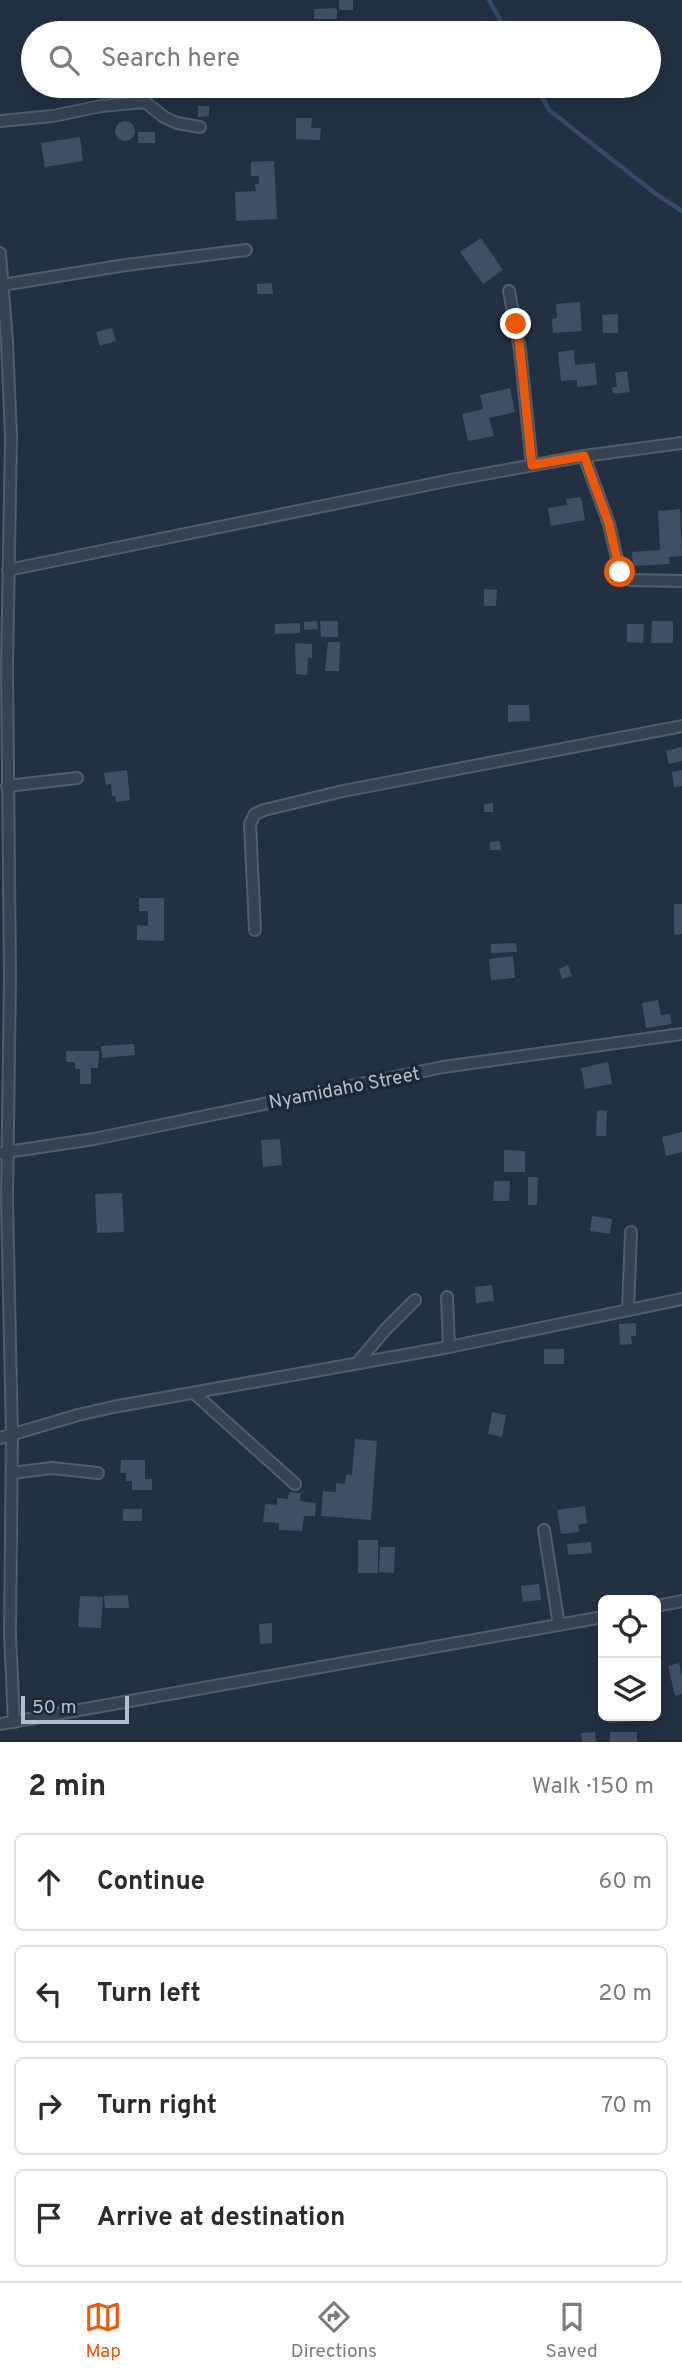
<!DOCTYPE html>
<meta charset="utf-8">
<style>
:root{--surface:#fff;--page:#f2f2f3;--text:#2b2b33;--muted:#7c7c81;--line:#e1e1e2;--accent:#ea580c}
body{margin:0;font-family:Overpass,sans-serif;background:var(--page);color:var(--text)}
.controls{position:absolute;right:21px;bottom:21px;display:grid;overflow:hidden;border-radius:10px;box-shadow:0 7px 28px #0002}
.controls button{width:63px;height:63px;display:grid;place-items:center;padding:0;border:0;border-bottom:2px solid var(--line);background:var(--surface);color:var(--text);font:35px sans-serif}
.scale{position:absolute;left:21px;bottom:18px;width:108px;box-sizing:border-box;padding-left:7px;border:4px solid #b3bdcc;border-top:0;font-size:19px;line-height:24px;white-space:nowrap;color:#b3bdcc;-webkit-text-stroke:5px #1c2737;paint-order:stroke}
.stop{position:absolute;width:21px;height:21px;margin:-16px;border:5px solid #ea580c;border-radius:50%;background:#fff}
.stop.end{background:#ea580c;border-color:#fff;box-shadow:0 2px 7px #0008}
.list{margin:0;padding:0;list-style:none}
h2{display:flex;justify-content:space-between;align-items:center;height:91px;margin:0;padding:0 28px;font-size:30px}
h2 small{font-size:23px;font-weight:400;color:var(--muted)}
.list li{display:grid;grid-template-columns:46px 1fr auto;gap:21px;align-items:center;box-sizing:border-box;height:98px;margin:0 14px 14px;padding:0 14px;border:2px solid var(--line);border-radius:10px}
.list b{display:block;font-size:26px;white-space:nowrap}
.list em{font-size:23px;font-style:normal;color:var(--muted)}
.icon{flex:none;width:38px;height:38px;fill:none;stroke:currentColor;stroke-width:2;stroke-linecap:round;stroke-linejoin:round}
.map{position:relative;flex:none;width:682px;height:1742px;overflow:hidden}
.search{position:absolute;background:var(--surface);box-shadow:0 7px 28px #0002;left:21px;right:21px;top:21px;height:77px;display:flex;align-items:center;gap:18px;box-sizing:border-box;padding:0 24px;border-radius:38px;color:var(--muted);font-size:26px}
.sheet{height:539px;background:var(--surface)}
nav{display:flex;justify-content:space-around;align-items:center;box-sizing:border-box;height:98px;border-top:2px solid var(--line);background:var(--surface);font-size:19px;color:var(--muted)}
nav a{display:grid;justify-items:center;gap:4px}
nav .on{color:var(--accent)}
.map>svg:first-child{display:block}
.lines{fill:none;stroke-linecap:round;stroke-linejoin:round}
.stream{stroke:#344a6a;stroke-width:4.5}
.building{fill:#414f65}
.street-casing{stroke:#525d6c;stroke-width:14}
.street{stroke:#374252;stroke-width:10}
.route{stroke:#ea580c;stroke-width:9}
.labels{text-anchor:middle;stroke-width:7;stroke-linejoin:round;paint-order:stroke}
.street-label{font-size:19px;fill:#b3bdcc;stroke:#1c2737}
</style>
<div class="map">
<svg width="682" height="1742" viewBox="0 0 682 1742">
<rect width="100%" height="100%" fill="#223042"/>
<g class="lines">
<g class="stream">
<path d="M 489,0 L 507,33"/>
<path d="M 536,86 L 549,110 L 656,194 L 682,211"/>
</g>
</g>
<g class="building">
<rect x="339" y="0" width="14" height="10"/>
<path d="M 337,8 L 337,19 L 314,19 L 314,9 Z"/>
<path d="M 198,106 L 209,106 L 209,116 L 198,117 Z"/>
<path d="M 296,118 L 312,118 L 311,128 L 321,128 L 320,140 L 296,139 Z"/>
<circle cx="125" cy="131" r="10"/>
<rect x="138" y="132" width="17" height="11"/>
<path d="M 80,137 L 83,161 L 45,167 L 41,143 Z"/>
<path d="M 274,161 L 277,219 L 236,221 L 235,192 L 256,191 L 255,184 L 259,184 L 259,176 L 251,176 L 251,162 Z"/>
<path d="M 481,238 L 503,270 L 483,284 L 460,252 Z"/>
<path d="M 272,283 L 273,294 L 257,294 L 257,284 Z"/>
<path d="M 580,302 L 582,331 L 553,333 L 552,319 L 557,318 L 556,304 Z"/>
<path d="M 618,314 L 618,333 L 603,333 L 602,315 Z"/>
<path d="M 112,328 L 116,341 L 100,346 L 96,332 Z"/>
<path d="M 574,350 L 575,365 L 595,363 L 597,385 L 577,387 L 577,380 L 561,381 L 558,352 Z"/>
<path d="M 627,371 L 630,392 L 613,394 L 612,387 L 617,387 L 615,373 Z"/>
<path d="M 510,388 L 515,412 L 489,418 L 494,436 L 468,441 L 462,414 L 483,409 L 480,395 Z"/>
<path d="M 581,497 L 585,520 L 551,526 L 548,508 L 567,505 L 566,499 Z"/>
<path d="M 680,509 L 682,556 L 669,557 L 670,564 L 633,566 L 632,552 L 660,550 L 658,511 Z"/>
<path d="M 484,589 L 497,590 L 496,606 L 484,606 Z"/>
<path d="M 317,621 L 318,629 L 304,630 L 304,622 Z"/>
<path d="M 320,621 L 338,621 L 338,637 L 321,637 Z"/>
<path d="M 652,621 L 673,621 L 673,643 L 651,643 Z"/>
<path d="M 300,623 L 300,633 L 275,634 L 275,624 Z"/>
<path d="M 627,624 L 644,624 L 643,643 L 627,642 Z"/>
<path d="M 328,642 L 340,642 L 339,671 L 325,671 Z"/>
<path d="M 295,643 L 312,644 L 312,658 L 308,658 L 307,675 L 296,674 Z"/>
<path d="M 508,705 L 529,705 L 530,721 L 508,722 Z"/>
<path d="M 682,747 L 682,761 L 669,764 L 666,751 Z"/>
<path d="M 127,770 L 130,800 L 116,802 L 115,796 L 112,796 L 111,784 L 106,785 L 104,773 Z"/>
<path d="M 682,770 L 682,786 L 674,787 L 672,772 Z"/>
<path d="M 493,803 L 493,812 L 484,812 L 484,804 Z"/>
<path d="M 500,841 L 501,850 L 490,850 L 490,842 Z"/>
<path d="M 139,898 L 164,898 L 164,941 L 137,940 L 137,925 L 148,926 L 148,911 L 139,911 Z"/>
<path d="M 674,904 L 682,904 L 682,934 L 674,935 Z"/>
<path d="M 516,943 L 517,952 L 491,953 L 491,944 Z"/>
<path d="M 513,956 L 515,978 L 491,980 L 489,959 Z"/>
<path d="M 568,965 L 572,976 L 562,979 L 559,969 Z"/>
<path d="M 658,1000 L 661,1015 L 670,1014 L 672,1024 L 646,1028 L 642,1003 Z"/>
<path d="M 134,1044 L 135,1055 L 102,1058 L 101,1046 Z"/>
<path d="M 66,1051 L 99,1051 L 98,1068 L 91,1068 L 91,1084 L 80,1084 L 80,1069 L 75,1069 L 75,1062 L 66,1062 Z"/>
<path d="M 608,1062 L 612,1084 L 585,1089 L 581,1068 Z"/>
<path d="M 597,1110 L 607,1111 L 606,1136 L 596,1136 Z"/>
<path d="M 682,1132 L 682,1152 L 666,1156 L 662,1137 Z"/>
<path d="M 280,1139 L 282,1165 L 263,1167 L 261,1140 Z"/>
<path d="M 504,1150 L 525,1151 L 525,1172 L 504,1172 Z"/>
<path d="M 528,1177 L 538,1177 L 537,1205 L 528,1205 Z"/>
<path d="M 494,1181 L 510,1181 L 509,1201 L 493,1201 Z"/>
<path d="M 122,1193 L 124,1232 L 97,1233 L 95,1194 Z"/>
<path d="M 592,1216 L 612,1219 L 610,1234 L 590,1231 Z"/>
<path d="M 492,1285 L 494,1301 L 476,1303 L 475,1287 Z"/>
<path d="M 636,1323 L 636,1336 L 631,1336 L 632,1344 L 620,1345 L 619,1324 Z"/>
<rect x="544" y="1349" width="20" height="15"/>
<path d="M 492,1412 L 506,1415 L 502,1437 L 488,1434 Z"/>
<path d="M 355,1439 L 377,1441 L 371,1520 L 321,1516 L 323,1491 L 336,1492 L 336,1483 L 345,1484 L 346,1474 L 352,1475 Z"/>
<path d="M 121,1460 L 145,1460 L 145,1479 L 152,1479 L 152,1490 L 132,1490 L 132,1481 L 126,1481 L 126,1473 L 120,1473 Z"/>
<path d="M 289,1492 L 301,1493 L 300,1501 L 316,1503 L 315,1516 L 304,1516 L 302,1531 L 279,1530 L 279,1523 L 263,1522 L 265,1504 L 277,1505 L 277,1498 L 288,1499 Z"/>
<path d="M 585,1506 L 587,1523 L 578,1525 L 579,1532 L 561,1534 L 557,1510 Z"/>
<rect x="123" y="1509" width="19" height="12"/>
<rect x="358" y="1540" width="20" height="33"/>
<path d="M 591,1542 L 592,1553 L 568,1555 L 567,1544 Z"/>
<path d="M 380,1547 L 395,1547 L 394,1573 L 379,1572 Z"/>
<path d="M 539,1584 L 541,1600 L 523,1602 L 521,1586 Z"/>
<path d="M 128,1595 L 129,1608 L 105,1608 L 104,1596 Z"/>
<path d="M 80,1596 L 103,1597 L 101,1628 L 78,1627 Z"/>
<path d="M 272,1623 L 272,1643 L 260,1644 L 259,1624 Z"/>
<path d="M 679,1663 L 682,1677 L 682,1694 L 675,1696 L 668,1666 Z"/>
<path d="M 608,1716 L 637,1716 L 637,1721 L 608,1723 Z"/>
<path d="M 595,1732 L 596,1742 L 582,1742 L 581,1733 Z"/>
<rect x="610" y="1732" width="27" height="10"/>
</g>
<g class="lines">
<g class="street-casing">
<g id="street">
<path d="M 0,121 L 53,116 L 101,106 L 145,102 L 164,117 L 177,123 L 200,127"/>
<path d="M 0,253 L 7,342 L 11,437 L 7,666 L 10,976 L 7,1201 L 12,1435 L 10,1634 L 14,1722"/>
<path d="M 2,285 L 126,265 L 246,250"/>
<path d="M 509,291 L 520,350 L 532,465"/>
<path d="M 584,456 L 609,524 L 620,572 L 631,580 L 682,581"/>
<path d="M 8,570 L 451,480 L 584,456 L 682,443"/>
<path d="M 7,786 L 77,778"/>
<path d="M 255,930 L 250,824 L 255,814 L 264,810 L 343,791 L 682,726"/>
<path d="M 0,1153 L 94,1139 L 443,1067 L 682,1034"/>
<path d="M 447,1297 L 449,1347"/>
<path d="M 628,1310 L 631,1232"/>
<path d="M 357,1363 L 386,1329 L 415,1300"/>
<path d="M 195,1394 L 295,1484"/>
<path d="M 0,1438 L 78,1415 L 113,1407 L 449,1347 L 682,1299"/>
<path d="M 12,1473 L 52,1468 L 98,1473"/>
<path d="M 544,1530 L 559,1625"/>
<path d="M 656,1606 L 682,1601"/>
<path d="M 0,1724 L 603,1617"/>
</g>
</g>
<use href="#street" class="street"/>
</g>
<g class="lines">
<path class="route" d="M 516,324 L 520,350 L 532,465 L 584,456 L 609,524 L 620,572"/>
</g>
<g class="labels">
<g class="street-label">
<text transform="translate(344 1087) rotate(-11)" y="7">Nyamidaho Street</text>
</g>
</g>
</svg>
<div class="controls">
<button><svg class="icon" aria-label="locate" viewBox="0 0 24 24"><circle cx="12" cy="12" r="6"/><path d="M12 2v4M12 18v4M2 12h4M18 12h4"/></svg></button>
<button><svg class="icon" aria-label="layers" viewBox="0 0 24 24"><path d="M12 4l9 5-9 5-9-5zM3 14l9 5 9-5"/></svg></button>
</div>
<div class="scale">50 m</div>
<div class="stop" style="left:620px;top:572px"></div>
<div class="stop end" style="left:516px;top:324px"></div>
<div class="search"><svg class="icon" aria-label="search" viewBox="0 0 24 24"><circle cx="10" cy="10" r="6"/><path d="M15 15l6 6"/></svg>Search here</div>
</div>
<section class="sheet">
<h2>2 min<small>Walk · 150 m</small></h2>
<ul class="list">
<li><svg class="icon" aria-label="ahead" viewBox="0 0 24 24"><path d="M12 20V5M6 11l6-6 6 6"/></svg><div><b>Continue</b></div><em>60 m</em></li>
<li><svg class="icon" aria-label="left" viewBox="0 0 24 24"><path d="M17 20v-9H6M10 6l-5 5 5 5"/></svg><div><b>Turn left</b></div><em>20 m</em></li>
<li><svg class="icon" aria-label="right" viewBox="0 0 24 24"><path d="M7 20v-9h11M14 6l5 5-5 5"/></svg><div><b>Turn right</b></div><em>70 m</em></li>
<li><svg class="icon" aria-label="arrive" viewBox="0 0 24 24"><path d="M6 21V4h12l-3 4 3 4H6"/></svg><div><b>Arrive at destination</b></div></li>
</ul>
</section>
<nav>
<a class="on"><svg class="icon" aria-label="map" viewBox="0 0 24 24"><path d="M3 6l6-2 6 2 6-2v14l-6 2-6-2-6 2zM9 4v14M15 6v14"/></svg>Map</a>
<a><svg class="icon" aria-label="directions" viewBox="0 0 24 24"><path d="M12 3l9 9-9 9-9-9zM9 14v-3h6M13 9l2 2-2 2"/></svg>Directions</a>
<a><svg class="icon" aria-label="saved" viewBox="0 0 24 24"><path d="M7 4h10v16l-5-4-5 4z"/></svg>Saved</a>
</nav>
